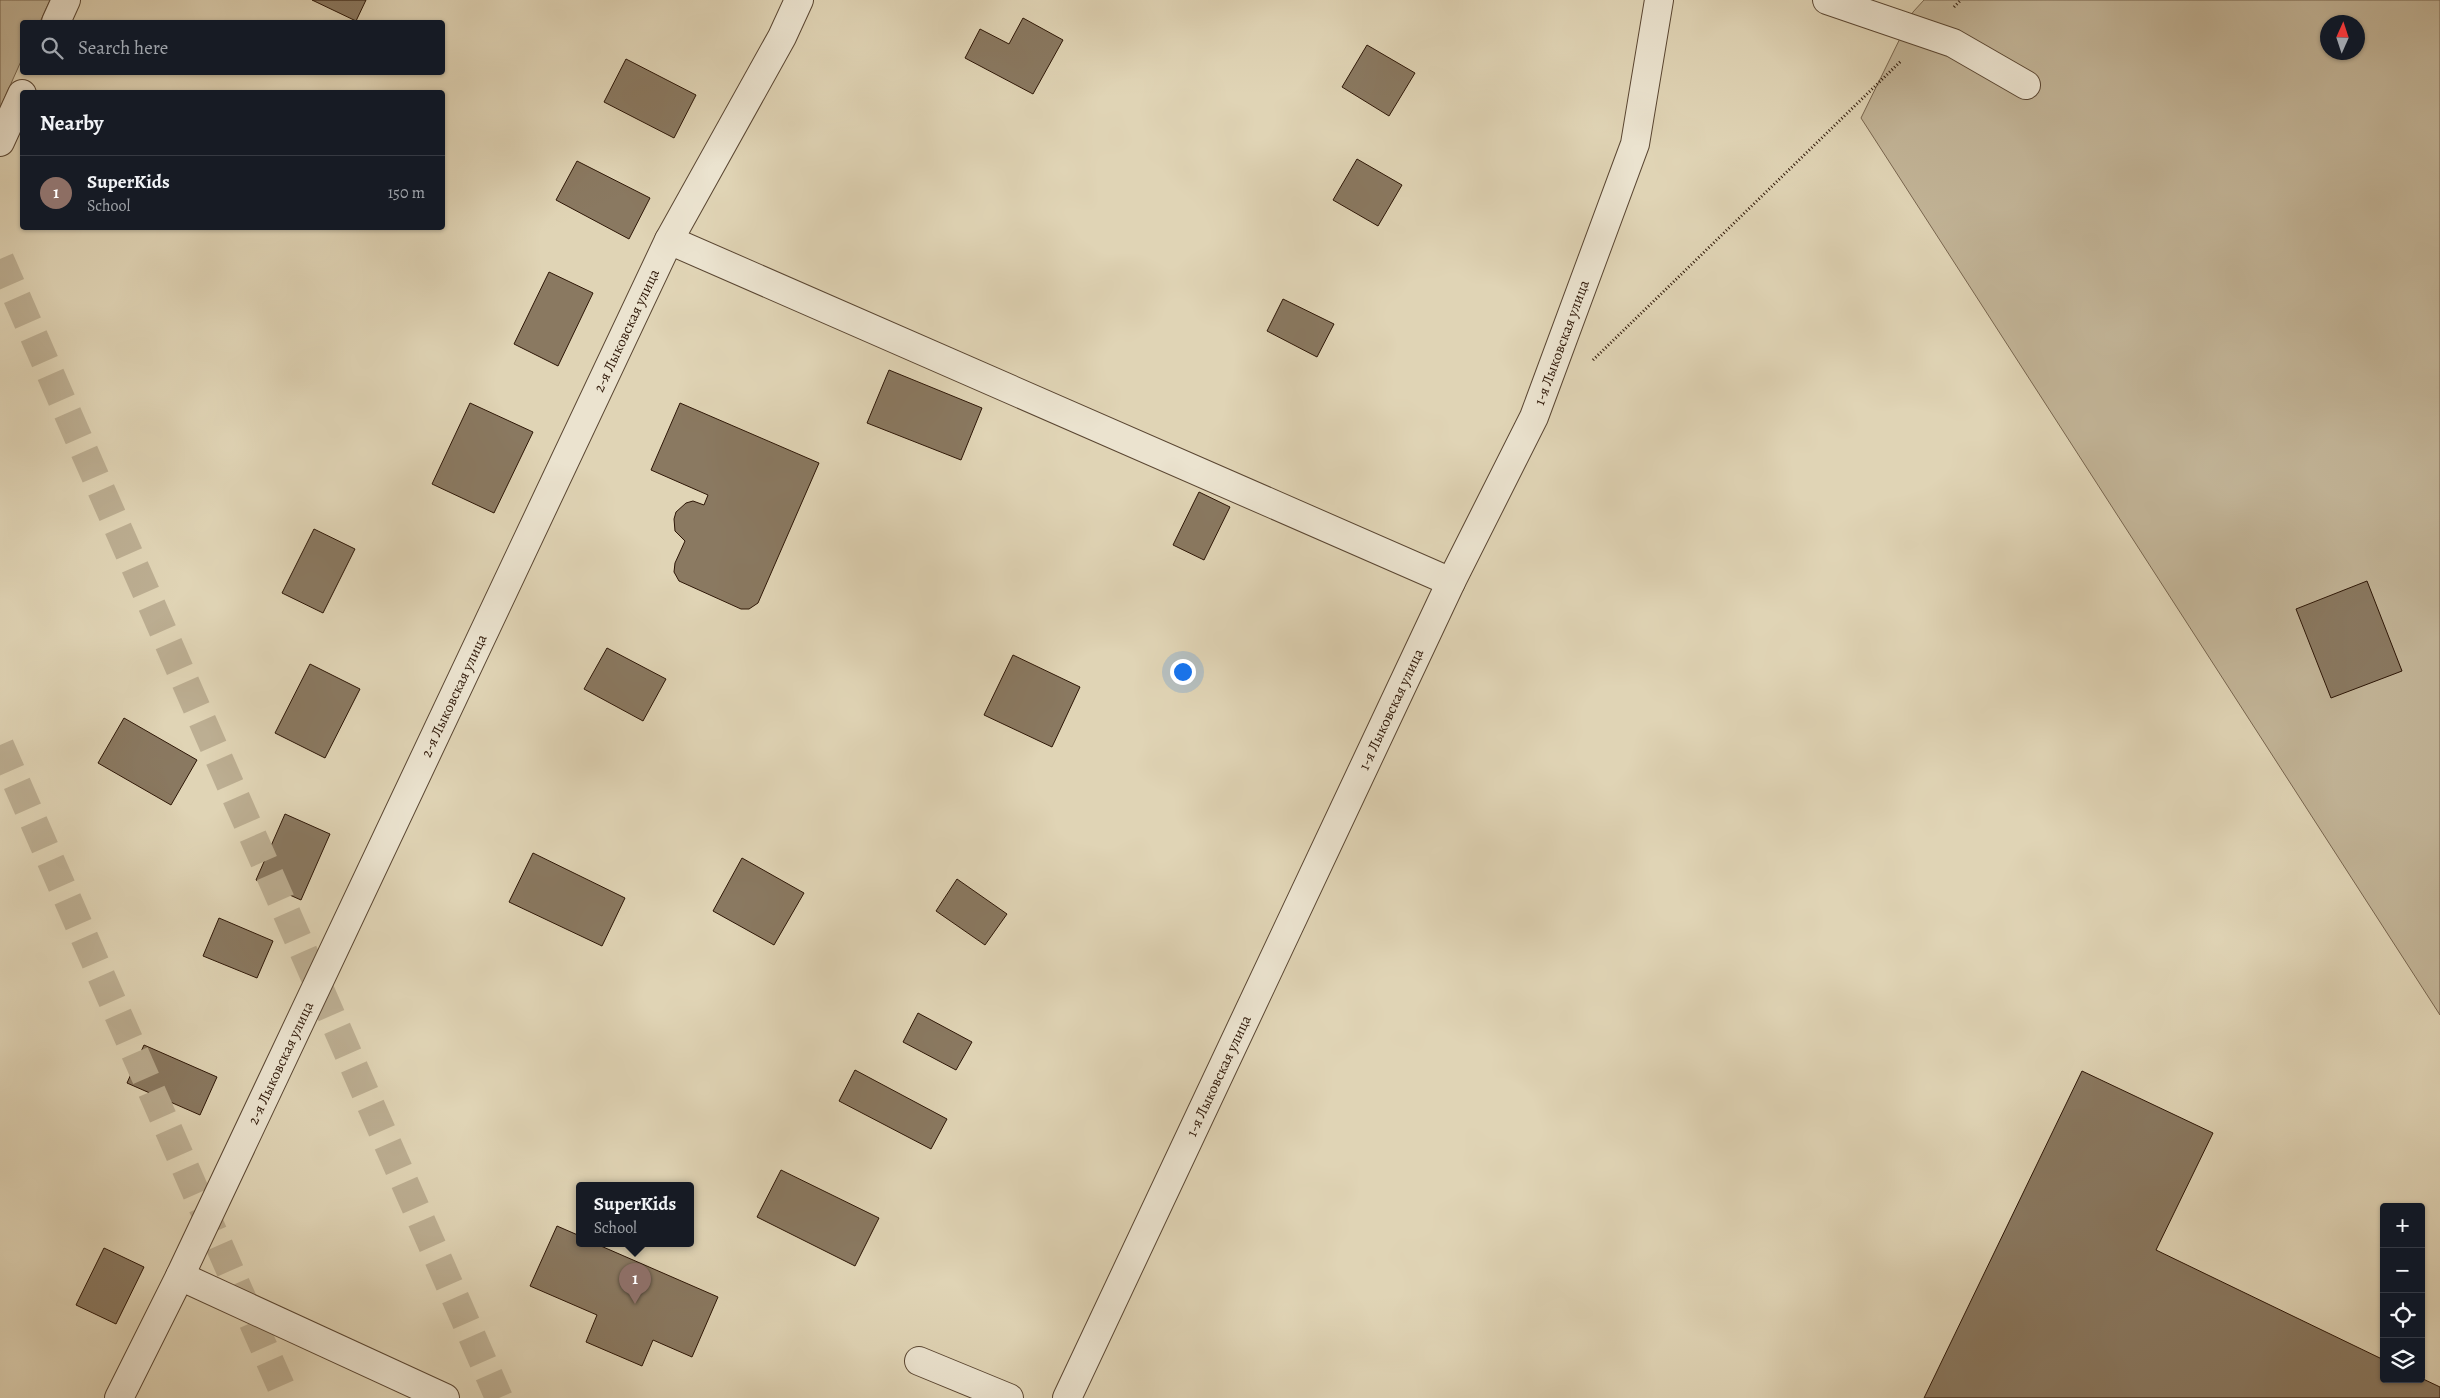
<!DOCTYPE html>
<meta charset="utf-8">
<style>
:root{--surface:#171b24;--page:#20242c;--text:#f1f3f6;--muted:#9ea1a6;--line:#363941;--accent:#c59692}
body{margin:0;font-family:Alegreya,serif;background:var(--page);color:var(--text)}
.controls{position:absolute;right:15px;bottom:15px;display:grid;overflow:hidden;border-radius:5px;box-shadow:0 1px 4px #0004}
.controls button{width:45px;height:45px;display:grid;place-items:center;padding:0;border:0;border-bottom:1px solid var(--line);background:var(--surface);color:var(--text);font:25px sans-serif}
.compass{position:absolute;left:2320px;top:15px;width:45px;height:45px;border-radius:50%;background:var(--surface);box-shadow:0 1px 4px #0004;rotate:3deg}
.you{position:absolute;left:1182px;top:671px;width:18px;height:18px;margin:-12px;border:4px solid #fff;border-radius:50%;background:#1a73e8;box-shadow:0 0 0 8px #1a73e833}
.badge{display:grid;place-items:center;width:32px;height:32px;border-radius:50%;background:var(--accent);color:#fff;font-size:16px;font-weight:700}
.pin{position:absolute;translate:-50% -41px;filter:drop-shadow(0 1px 2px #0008)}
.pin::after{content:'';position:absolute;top:26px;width:18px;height:15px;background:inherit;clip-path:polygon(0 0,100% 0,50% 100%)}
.popup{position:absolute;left:576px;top:1182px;width:118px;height:65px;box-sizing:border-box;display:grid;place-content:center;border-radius:5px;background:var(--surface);filter:drop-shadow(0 1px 4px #0005);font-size:16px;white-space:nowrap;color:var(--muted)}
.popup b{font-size:19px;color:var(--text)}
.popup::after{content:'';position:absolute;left:50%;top:100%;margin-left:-10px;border:10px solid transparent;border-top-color:var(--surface)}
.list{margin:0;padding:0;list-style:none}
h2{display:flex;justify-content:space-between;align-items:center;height:65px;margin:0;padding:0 20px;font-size:21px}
h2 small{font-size:16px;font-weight:400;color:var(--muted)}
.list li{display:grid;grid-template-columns:32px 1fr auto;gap:15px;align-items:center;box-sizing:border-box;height:75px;padding:0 20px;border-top:1px solid var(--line)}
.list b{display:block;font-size:19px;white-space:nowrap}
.list p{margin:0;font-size:16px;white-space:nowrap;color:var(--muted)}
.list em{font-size:16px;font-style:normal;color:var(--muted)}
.icon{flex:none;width:28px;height:28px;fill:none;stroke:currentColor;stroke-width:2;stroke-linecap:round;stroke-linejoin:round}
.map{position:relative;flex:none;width:2440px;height:1398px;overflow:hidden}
.search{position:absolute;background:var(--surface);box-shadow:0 1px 4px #0004;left:20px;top:20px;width:425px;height:55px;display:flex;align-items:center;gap:12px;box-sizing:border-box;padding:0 18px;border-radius:5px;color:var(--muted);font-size:19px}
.panel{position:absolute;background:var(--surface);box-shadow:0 1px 4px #0004;left:20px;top:90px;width:425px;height:140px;border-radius:5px}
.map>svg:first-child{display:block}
.green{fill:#c2b497;stroke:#78654e;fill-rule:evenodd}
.building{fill:#8a7961;stroke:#2d1606}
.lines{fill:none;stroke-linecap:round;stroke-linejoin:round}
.major-tunnel{stroke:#bcae92;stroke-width:28;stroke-dasharray:28 14;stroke-linecap:butt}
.minor-casing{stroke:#5a4632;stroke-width:30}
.path{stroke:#2d1606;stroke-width:3;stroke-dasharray:1 2.5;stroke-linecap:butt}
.minor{stroke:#ebe3cf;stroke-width:28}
.labels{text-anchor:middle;stroke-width:4;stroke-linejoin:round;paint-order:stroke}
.street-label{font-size:15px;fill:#2d1606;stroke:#ebe3cf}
</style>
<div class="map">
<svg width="2440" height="1398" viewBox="0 0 2440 1398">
<rect width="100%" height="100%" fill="#e0d4b5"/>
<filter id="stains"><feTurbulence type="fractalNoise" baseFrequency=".004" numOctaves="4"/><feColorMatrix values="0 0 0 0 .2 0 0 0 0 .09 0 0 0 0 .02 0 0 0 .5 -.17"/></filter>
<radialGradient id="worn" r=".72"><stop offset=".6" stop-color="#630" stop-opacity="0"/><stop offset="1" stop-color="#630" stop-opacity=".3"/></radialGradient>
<g class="green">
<path d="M 0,0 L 50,0 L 40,22 L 22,22 L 22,59 L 0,108 Z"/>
<path d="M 1924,0 L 2440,0 L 2440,1015 L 1861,118 L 1913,12 ZM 2328,22 L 2358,22 L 2358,52 L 2328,52 Z"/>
</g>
<g class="building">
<path d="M 312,0 L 366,0 L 356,21 Z"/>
<path d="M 1023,18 L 1063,40 L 1033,94 L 965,58 L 980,29 L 1009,44 Z"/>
<path d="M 1367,45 L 1415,73 L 1389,116 L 1342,87 Z"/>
<path d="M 626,59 L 696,95 L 674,138 L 604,102 Z"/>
<path d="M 1357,159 L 1402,185 L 1378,226 L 1333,200 Z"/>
<path d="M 577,161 L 650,198 L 629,239 L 556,200 Z"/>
<path d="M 549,272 L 593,293 L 558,366 L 514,344 Z"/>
<path d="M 1283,299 L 1334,324 L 1317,357 L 1267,331 Z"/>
<path d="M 889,370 L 982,408 L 961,460 L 867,423 Z"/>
<path d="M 470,403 L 533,432 L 494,513 L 432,484 Z"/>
<path d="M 680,403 L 819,463 L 758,603 L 749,609 L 741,609 L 679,581 L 674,572 L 675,563 L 685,541 L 675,531 L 674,519 L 676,512 L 686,503 L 693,501 L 704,505 L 708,495 L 651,470 Z"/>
<path d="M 1199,492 L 1230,507 L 1204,560 L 1173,545 Z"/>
<path d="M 314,529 L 355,549 L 323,613 L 282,593 Z"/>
<path d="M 2367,581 L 2402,671 L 2331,698 L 2296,609 Z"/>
<path d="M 607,648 L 666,679 L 643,721 L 584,689 Z"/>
<path d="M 1013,655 L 1080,687 L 1052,747 L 984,715 Z"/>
<path d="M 310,664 L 360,689 L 325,758 L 275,733 Z"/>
<path d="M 124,718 L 197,760 L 171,805 L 98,763 Z"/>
<path d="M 285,814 L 330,834 L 301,900 L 256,880 Z"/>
<path d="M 533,853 L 625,898 L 602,946 L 509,902 Z"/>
<path d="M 742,858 L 804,893 L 774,945 L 713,911 Z"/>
<path d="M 957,879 L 1007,914 L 985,945 L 936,911 Z"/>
<path d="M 219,918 L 273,941 L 257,978 L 203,956 Z"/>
<path d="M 918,1013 L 972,1042 L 956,1070 L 903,1042 Z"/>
<path d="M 144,1045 L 217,1077 L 200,1115 L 127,1083 Z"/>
<path d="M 855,1070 L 947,1119 L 931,1149 L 839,1101 Z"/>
<path d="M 2082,1071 L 2213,1133 L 2156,1250 L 2384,1360 L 2384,1379 L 2421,1378 L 2440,1387 L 2440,1398 L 1924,1398 Z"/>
<path d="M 781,1170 L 879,1218 L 855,1266 L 757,1217 Z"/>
<path d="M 557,1226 L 580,1236 L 580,1243 L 594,1243 L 718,1297 L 692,1357 L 653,1340 L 642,1366 L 586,1342 L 597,1315 L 530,1286 Z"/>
<path d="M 104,1248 L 144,1267 L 116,1324 L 76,1305 Z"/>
</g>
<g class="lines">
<g class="major-tunnel">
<path d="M 0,259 L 499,1398"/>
<path d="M 0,745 L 286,1398"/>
</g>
<g class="minor-casing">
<g id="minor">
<path d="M 1827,0 L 1953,43 L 2026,85"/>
<path d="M 56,22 L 66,0"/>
<path d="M 0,142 L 22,94"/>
<path d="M 669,240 L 1451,582"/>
<path d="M 180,1276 L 445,1398"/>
<path d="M 919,1361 L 1009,1398"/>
<path id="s1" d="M 119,1398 L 180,1276 L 669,240 L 782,37 L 799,0"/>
<path id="s2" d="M 1067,1398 L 1451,582 L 1534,417 L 1635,144 L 1659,0"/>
</g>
</g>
<g class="path">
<path d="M 1954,7 L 1961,0"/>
<path d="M 1593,360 L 1901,61"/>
</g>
<use href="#minor" class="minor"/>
</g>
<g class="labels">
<g class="street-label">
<text dy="5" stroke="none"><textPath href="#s1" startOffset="1182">2-я Лыковская улица</textPath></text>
<text dy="5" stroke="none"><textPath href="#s2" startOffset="1166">1-я Лыковская улица</textPath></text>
<text dy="5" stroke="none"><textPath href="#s1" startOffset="778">2-я Лыковская улица</textPath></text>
<text dy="5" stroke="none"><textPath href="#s2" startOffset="761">1-я Лыковская улица</textPath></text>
<text dy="5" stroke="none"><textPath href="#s1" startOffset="372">2-я Лыковская улица</textPath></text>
<text dy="5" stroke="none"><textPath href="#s2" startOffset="356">1-я Лыковская улица</textPath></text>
</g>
</g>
<rect width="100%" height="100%" filter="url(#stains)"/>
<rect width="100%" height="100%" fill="url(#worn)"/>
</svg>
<div class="controls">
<button>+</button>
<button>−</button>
<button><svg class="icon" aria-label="locate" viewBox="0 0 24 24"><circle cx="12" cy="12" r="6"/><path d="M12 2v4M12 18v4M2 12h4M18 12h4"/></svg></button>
<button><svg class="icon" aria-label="layers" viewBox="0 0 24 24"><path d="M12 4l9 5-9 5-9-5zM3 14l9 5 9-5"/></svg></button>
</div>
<svg class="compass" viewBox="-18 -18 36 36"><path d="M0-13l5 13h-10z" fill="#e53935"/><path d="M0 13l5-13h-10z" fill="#9ea1a6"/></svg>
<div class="you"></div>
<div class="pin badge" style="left:635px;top:1304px;background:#8d6e63">1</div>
<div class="popup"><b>SuperKids</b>School</div>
<div class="search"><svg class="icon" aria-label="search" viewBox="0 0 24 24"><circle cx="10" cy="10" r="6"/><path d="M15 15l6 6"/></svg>Search here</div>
<section class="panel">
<h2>Nearby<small></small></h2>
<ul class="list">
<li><span class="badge" style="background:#8d6e63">1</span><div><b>SuperKids</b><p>School</p></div><em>150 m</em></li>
</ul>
</section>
</div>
